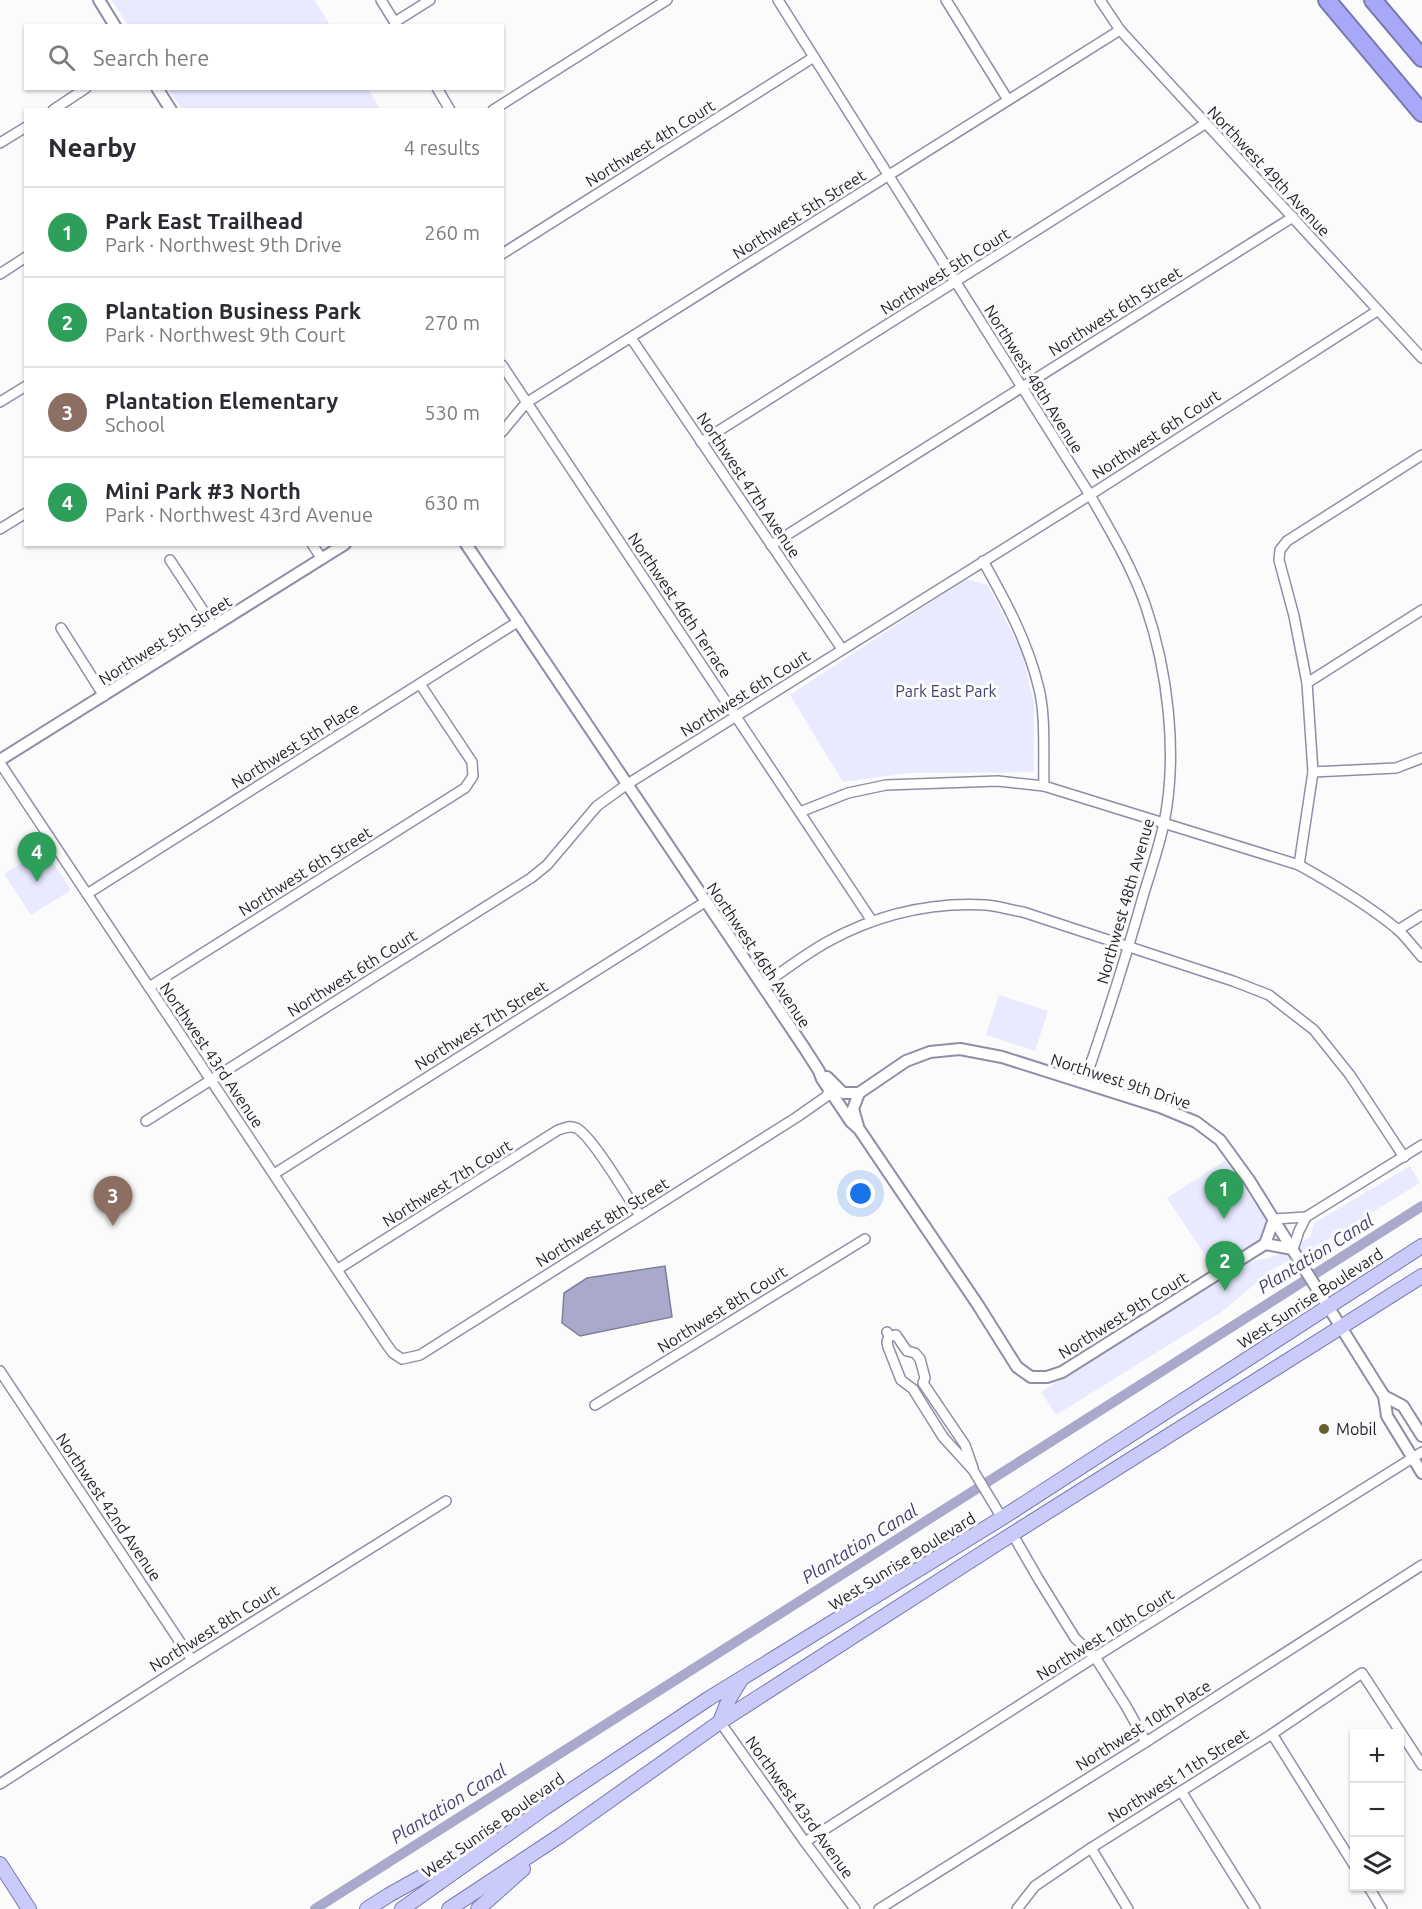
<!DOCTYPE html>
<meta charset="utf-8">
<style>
:root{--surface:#fff;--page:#f2f2f3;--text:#2b2b33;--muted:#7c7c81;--line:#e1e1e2;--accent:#0f766e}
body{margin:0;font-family:Ubuntu,sans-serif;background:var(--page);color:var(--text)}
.controls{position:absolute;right:18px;bottom:18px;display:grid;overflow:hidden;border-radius:0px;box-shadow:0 2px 4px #0004}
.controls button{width:54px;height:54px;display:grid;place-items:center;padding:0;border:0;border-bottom:2px solid var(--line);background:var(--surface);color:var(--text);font:30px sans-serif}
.you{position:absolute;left:861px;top:1194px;width:21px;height:21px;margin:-15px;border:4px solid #fff;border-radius:50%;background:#1a73e8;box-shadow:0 0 0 9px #1a73e833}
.badge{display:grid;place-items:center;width:39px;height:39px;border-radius:50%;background:var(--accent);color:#fff;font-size:20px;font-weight:700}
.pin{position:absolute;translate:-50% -50px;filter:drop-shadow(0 2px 3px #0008)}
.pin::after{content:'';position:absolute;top:32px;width:21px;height:18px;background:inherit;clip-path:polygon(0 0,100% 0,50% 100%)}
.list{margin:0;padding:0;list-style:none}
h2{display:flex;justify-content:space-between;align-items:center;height:78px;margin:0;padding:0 24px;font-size:26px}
h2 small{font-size:20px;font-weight:400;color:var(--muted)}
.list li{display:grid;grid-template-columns:39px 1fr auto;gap:18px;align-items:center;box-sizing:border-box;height:90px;padding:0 24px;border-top:2px solid var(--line)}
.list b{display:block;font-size:22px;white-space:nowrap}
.list p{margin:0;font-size:20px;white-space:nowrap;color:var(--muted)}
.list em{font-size:20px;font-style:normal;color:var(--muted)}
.icon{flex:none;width:33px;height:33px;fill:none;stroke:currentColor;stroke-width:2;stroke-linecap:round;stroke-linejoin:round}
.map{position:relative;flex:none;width:1422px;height:1909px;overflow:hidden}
.search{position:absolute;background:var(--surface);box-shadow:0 2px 4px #0004;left:24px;top:24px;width:480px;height:66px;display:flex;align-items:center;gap:15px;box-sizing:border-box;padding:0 21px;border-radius:0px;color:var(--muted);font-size:22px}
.panel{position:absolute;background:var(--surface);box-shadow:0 2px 4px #0004;left:24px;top:108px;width:480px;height:438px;border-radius:0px}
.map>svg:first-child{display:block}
.green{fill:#e9eaff}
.water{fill:#a8a9cc;stroke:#7f7f9a;stroke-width:1.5}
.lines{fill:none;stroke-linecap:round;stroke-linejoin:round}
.canal{stroke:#a8a9cc;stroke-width:10}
.minor-casing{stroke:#8e8fa7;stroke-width:12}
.tertiary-casing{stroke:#8e8fa7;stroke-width:14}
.primary-casing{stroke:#7878af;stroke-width:16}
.motorway-casing{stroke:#7878af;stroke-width:20}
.minor{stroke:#fff;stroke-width:9}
.tertiary{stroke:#fff;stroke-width:10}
.primary{stroke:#cbcbfb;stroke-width:14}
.motorway{stroke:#a8a8f8;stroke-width:16}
.poi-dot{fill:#645f2b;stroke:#fbfbfb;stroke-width:2}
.labels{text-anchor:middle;stroke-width:6;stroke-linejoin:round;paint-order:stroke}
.street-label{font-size:16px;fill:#1e1e27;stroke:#fbfbfb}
.park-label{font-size:16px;fill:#434172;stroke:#fbfbfb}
.poi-label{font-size:16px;fill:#1e1e27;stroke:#fbfbfb;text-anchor:start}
.water-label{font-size:18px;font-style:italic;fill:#414070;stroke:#fbfbfb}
</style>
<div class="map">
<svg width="1422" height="1909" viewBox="0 0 1422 1909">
<rect width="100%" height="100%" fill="#fbfbfb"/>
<g class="green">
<path d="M 111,0 L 314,0 L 330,25 L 128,25 Z"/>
<path d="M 168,89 L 368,89 L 380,109 L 182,109 Z"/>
<path d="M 966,579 L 988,585 L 1022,653 L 1034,703 L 1034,772 L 910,773 L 843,782 L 790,695 Z"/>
<path d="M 44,849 L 71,890 L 31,915 L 4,874 Z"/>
<path d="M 999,995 L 1048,1011 L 1035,1051 L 986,1035 Z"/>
<path d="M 1226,1160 L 1258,1208 L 1268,1210 L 1267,1229 L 1262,1239 L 1215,1270 L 1167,1198 Z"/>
<path d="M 1410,1166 L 1420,1183 L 1315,1247 L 1273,1269 L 1220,1313 L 1056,1415 L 1041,1392 L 1251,1261 L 1270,1258 L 1310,1237 L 1314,1223 Z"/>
</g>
<path class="water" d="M 665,1266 L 672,1317 L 580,1336 L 562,1323 L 564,1293 L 587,1278 Z"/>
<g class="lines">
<path class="canal" d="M 315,1909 L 1422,1206"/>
<g class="minor-casing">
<g id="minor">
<path d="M 381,0 L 397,26"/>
<path d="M 778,0 L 1090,495 C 1110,530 1131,565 1145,604 C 1168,670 1178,754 1164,823 C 1159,847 1151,870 1144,893 C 1126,957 1106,1020 1084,1083"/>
<path d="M 946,0 L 1008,100"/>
<path d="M 1100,0 L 1120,30 L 1422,358"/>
<path d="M 395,22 L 430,0"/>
<path d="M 437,88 L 450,110"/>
<path d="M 53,110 L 86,88"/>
<path d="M 493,110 L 667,0"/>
<path d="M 0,143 L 26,127"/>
<path d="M 502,254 L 814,57"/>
<path d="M 0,274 L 26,257"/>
<path d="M 631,338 L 842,649"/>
<path d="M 502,365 L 872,921"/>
<path d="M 0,402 L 26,386"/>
<path d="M 502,432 L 526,403 L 1120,30"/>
<path d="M 701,442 L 1205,124"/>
<path d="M 0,529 L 26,513"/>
<path d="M 312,544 L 322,559"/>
<path d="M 771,545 L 1293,217"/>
<path d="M 170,560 L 214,627"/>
<path d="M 983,561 C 1006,602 1028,642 1039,689 C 1046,717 1043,756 1044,786"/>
<path d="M 61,628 L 104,696"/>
<path d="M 1307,683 L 1422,610"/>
<path d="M 0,763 L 387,1345 L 393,1353 L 402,1359 L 420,1355 L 797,1117 L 827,1096 L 830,1086"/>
<path d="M 1313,772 L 1396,768 L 1422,758"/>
<path d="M 800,812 L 848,793 L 886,785 L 998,781 L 1044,786 L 1299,865 C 1333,884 1367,904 1397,929 C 1406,937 1414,948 1422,957"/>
<path d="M 1299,865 L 1313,772 L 1307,683 L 1294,616 L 1279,560 L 1280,550 L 1287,541 L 1422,455"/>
<path d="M 87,894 L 519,621"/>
<path d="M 1398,930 L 1422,915"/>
<path d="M 762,986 C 783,971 804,955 827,942 C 876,915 930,902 986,905 C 998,906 1011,910 1023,912 L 1233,981 L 1269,995 L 1314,1030 L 1350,1075 L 1404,1157"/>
<path d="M 149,987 L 465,788 L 473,776 L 472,762 L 420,684"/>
<path d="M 146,1121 L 531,878 L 547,865 L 597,806 L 626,785 L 1090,495 L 1377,311"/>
<path d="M 274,1174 L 705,902"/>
<path d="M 1274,1219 L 1306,1217 L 1422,1145"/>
<path d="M 1293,1249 L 1299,1231 L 1306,1217"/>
<path d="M 338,1269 L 558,1130 C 565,1128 570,1125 576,1128 C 591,1134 629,1199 640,1216"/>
<path d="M 887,1332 L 889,1336 L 887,1342 L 888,1347 L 901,1380 L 913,1389 L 943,1437 L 973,1470 L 1002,1518"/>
<path d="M 889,1336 L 896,1335 L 907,1351 L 915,1353 L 920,1359 L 925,1378 L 923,1383 L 965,1445 L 973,1468"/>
<path d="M 0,1371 L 192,1660"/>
<path d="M 595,1405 L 865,1239"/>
<path d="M 1013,1535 L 1039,1580 L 1075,1638 L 1095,1657 L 1126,1706 L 1146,1742"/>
<path d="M 720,1722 L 805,1842 L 855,1909"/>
<path d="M 1272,1734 L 1354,1865"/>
<path d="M 0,1784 L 192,1660 L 446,1501"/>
<path d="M 1181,1791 L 1255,1909"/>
<path d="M 805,1842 L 1095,1657 L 1422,1452"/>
<path d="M 1091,1848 L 1128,1909"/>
<path d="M 1368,1886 L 1382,1909"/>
<path d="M 879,1909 L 1146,1742 L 1422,1565"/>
<path d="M 1017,1909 L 1035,1886 L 1091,1848 L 1272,1734 L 1362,1673 L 1422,1765"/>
</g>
</g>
<g class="tertiary-casing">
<g id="tertiary">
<path d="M 99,0 L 115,26"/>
<path d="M 157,88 L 171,110"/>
<path d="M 466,544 L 805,1049 L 819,1071 L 822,1079 L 851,1122 L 859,1129 L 978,1305 L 1017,1367 L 1031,1377 L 1047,1377 L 1062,1372 L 1265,1244 L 1293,1249"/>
<path d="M 0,760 L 345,544"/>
<path d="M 827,1077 L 843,1093 L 859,1093"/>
<path d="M 858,1126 L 853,1109 L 859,1093 L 906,1061 L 930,1052 L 960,1049 L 1002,1057 L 1160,1107 L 1196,1122 L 1220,1140 L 1249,1180 L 1384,1396 L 1387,1416 L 1422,1473"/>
<path d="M 1265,1244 L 1274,1219"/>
<path d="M 1384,1396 L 1403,1406 L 1422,1436"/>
</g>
</g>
<g class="primary-casing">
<g id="primary">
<path d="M 720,1722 L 729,1699 L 740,1681"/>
<path d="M 0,1864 L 29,1909"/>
<path d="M 367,1909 L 389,1895 L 482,1843"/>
<path d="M 402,1909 L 546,1807 L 708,1699 L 1002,1518 L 1422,1246"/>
<path d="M 449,1909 L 561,1835 L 720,1722 L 995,1545 L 1422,1276"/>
<path d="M 478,1909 L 523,1869"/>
</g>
</g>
<g class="motorway-casing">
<g id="motorway">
<path d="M 1327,0 L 1422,113"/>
<path d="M 1373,0 L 1422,58"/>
</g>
</g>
<use href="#minor" class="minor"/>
<use href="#tertiary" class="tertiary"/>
<use href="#primary" class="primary"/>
<use href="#motorway" class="motorway"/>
</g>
<circle class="poi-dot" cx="1324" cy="1429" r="6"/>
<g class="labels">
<g class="street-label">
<text transform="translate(650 143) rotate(-32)" y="6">Northwest 4th Court</text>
<text transform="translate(1269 171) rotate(47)" y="6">Northwest 49th Avenue</text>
<text transform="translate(799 214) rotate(-32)" y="6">Northwest 5th Street</text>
<text transform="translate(945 271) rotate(-32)" y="6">Northwest 5th Court</text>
<text transform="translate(1115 311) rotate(-32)" y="6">Northwest 6th Street</text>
<text transform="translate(1034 379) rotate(58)" y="6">Northwest 48th Avenue</text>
<text transform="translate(1156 434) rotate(-33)" y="6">Northwest 6th Court</text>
<text transform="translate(749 485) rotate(56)" y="6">Northwest 47th Avenue</text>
<text transform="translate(680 605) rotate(56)" y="6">Northwest 46th Terrace</text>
<text transform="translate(165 640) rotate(-32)" y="6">Northwest 5th Street</text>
<text transform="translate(745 693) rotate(-32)" y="6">Northwest 6th Court</text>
<text transform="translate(295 745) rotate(-32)" y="6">Northwest 5th Place</text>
<text transform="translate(305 871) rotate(-32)" y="6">Northwest 6th Street</text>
<text transform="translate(1125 901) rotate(-74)" y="6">Northwest 48th Avenue</text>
<text transform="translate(759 955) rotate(56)" y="6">Northwest 46th Avenue</text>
<text transform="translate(352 973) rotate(-32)" y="6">Northwest 6th Court</text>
<text transform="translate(481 1025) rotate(-32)" y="6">Northwest 7th Street</text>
<text transform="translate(212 1055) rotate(56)" y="6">Northwest 43rd Avenue</text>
<text transform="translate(1121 1081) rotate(18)" y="6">Northwest 9th Drive</text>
<text transform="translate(447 1183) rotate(-32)" y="6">Northwest 7th Court</text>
<text transform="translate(602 1222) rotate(-32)" y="6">Northwest 8th Street</text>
<text transform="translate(1310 1298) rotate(-33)" y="6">West Sunrise Boulevard</text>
<text transform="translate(722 1309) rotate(-32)" y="6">Northwest 8th Court</text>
<text transform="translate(1123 1315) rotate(-32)" y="6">Northwest 9th Court</text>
<text transform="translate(109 1507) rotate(56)" y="6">Northwest 42nd Avenue</text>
<text transform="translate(902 1561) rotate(-32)" y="6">West Sunrise Boulevard</text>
<text transform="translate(214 1628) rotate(-32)" y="6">Northwest 8th Court</text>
<text transform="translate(1105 1634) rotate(-32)" y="6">Northwest 10th Court</text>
<text transform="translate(1143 1725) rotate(-32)" y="6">Northwest 10th Place</text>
<text transform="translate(1178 1775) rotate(-32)" y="6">Northwest 11th Street</text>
<text transform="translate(800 1807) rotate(54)" y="6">Northwest 43rd Avenue</text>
<text transform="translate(493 1825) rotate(-35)" y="6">West Sunrise Boulevard</text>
</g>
<g class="park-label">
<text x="946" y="697">Park East Park</text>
</g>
<g class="poi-label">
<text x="1336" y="1435">Mobil</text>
</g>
<g class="water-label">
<text transform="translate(1316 1254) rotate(-32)" y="6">Plantation Canal</text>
<text transform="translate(860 1544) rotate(-32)" y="6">Plantation Canal</text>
<text transform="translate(449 1804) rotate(-32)" y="6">Plantation Canal</text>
</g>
</g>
</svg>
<div class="controls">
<button>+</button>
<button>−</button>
<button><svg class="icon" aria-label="layers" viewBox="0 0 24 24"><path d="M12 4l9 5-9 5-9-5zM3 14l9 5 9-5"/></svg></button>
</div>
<div class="you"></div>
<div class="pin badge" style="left:1224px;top:1219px;background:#2e9e5b">1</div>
<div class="pin badge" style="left:1225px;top:1291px;background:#2e9e5b">2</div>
<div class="pin badge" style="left:113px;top:1226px;background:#8d6e63">3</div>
<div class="pin badge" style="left:37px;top:882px;background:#2e9e5b">4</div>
<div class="search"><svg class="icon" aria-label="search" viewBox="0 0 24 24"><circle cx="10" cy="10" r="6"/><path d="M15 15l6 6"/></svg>Search here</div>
<section class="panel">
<h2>Nearby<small>4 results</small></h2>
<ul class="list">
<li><span class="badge" style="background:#2e9e5b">1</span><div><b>Park East Trailhead</b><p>Park · Northwest 9th Drive</p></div><em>260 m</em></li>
<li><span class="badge" style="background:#2e9e5b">2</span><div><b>Plantation Business Park</b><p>Park · Northwest 9th Court</p></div><em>270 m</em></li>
<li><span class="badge" style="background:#8d6e63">3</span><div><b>Plantation Elementary</b><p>School</p></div><em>530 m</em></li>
<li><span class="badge" style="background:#2e9e5b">4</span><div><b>Mini Park #3 North</b><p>Park · Northwest 43rd Avenue</p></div><em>630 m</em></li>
</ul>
</section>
</div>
